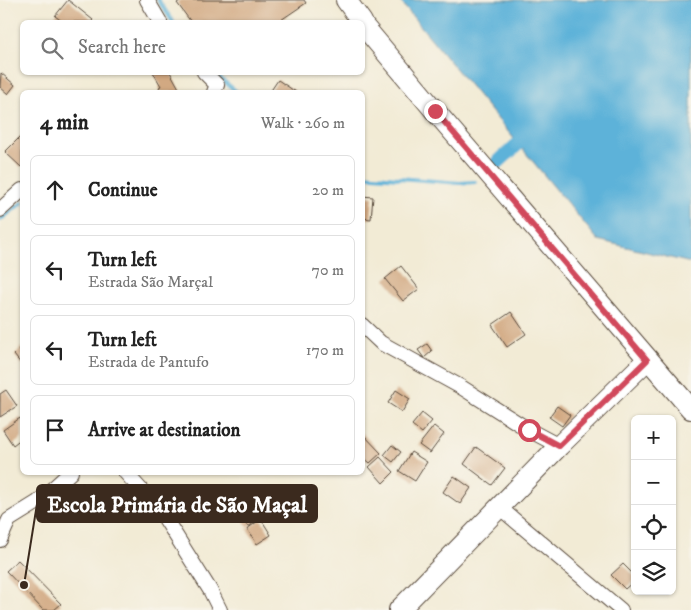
<!DOCTYPE html>
<meta charset="utf-8">
<style>
:root{--surface:#fff;--page:#f6f6f6;--text:#222;--muted:#767676;--line:#e0e0e0}
body{margin:0;font-family:"IM FELL DW Pica",serif;background:var(--page);color:var(--text)}
.controls{position:absolute;right:15px;bottom:15px;display:grid;overflow:hidden;border-radius:8px;box-shadow:0 1px 4px #0004}
.controls button{width:45px;height:45px;display:grid;place-items:center;padding:0;border:0;border-bottom:1px solid var(--line);background:var(--surface);color:var(--text);font:25px sans-serif}
.stop{position:absolute;width:15px;height:15px;margin:-11px;border:4px solid #d1495b;border-radius:50%;background:#fff}
.stop.end{background:#d1495b;border-color:#fff;box-shadow:0 1px 5px #0008}
.list{margin:0;padding:0;list-style:none}
h2{display:flex;justify-content:space-between;align-items:center;height:65px;margin:0;padding:0 20px;font-size:21px}
h2 small{font-size:16px;font-weight:400;color:var(--muted)}
.list li{display:grid;grid-template-columns:32px 1fr auto;gap:15px;align-items:center;box-sizing:border-box;height:70px;margin:0 10px 10px;padding:0 10px;border:1px solid var(--line);border-radius:8px}
.list b{display:block;font-size:19px;white-space:nowrap}
.list p{margin:0;font-size:16px;white-space:nowrap;color:var(--muted)}
.list em{font-size:16px;font-style:normal;color:var(--muted)}
.icon{flex:none;width:28px;height:28px;fill:none;stroke:currentColor;stroke-width:2;stroke-linecap:round;stroke-linejoin:round}
.map{position:relative;flex:none;width:691px;height:610px;overflow:hidden}
.search{position:absolute;background:var(--surface);box-shadow:0 1px 4px #0004;left:20px;top:20px;width:345px;height:55px;display:flex;align-items:center;gap:12px;box-sizing:border-box;padding:0 18px;border-radius:8px;color:var(--muted);font-size:19px}
.panel{position:absolute;background:var(--surface);box-shadow:0 1px 4px #0004;left:20px;top:90px;width:345px;height:385px;border-radius:8px}
.map>svg:first-child{display:block}
.water{fill:#5db2d9;stroke:#4c6e7c}
.lines{fill:none;stroke-linecap:round;stroke-linejoin:round}
.stream{stroke:#5db2d9;stroke-width:4}
.canal{stroke:#5db2d9;stroke-width:14}
.building{fill:#d2a982}
.street-casing{stroke:#564739;stroke-width:16}
.secondary-casing{stroke:#564739;stroke-width:22}
.street{stroke:#fff;stroke-width:14}
.secondary{stroke:#fff;stroke-width:20}
.route{stroke:#d1495b;stroke-width:6}
.leader{fill:none;stroke:#3b2a1e;stroke-width:2}
.callout-dot{fill:#3b2a1e;stroke:#f7f3e8;stroke-width:2}
.callout{fill:#3b2a1e;stroke:#3b2a1e;stroke-width:2}
.callout-label{font-size:22px;text-anchor:middle;font-weight:bold;fill:#fff}
</style>
<div class="map">
<svg width="691" height="610" viewBox="0 0 691 610">
<rect width="100%" height="100%" fill="#f7f3e8"/>
<filter id="ink" filterUnits="userSpaceOnUse"><feTurbulence type="fractalNoise" baseFrequency=".02" numOctaves="2"/><feDisplacementMap in="SourceGraphic" scale="10" xChannelSelector="R" yChannelSelector="G"/><feConvolveMatrix kernelMatrix="1 2 1 2 8 2 1 2 1" color-interpolation-filters="sRGB"/></filter>
<filter id="wash" filterUnits="userSpaceOnUse"><feTurbulence type="fractalNoise" baseFrequency=".0096" numOctaves="4" result="noise"/><feDisplacementMap in="SourceGraphic" scale="20" xChannelSelector="R" yChannelSelector="G"/><feGaussianBlur stdDeviation="1.12" result="paint"/><feColorMatrix in="noise" values="0 0 0 0 0 0 0 0 0 0 0 0 0 0 0 0 0 1.4 0 .05"/><feComposite in="paint" operator="in"/></filter>
<g filter="url(#wash)">
<rect width="100%" height="100%" fill="#f2ebd5"/>
<path class="water" d="M 399,0 L 691,0 L 691,263 L 598,240 Z"/>
<g class="lines">
<g class="stream">
<path d="M 158,0 L 173,22"/>
<path d="M 215,74 L 237,92"/>
<path d="M 362,175 L 460,183 L 475,182"/>
<path d="M 0,220 L 22,203"/>
</g>
<path class="canal" d="M 497,163 L 518,144"/>
</g>
<g id="blocks">
<g class="building">
<path d="M 68,0 L 93,20 L 91,22 L 63,22 L 55,16 Z"/>
<path d="M 181,0 L 304,0 L 306,3 L 278,22 L 191,22 L 177,3 Z"/>
<path d="M 153,72 L 170,72 L 181,92 L 161,92 L 159,87 L 161,86 Z"/>
<path d="M 1,73 L 15,85 L 8,94 L 0,87 Z"/>
<path d="M 278,80 L 296,92 L 270,92 Z"/>
<path d="M 21,136 L 22,138 L 22,165 L 21,167 L 5,152 Z"/>
<path d="M 362,196 L 373,197 L 371,219 L 362,218 Z"/>
<path d="M 401,266 L 419,289 L 403,301 L 385,279 Z"/>
<path d="M 511,312 L 526,334 L 507,347 L 492,325 Z"/>
<path d="M 427,344 L 432,351 L 424,358 L 418,350 Z"/>
<path d="M 22,347 L 22,365 L 14,355 Z"/>
<path d="M 6,390 L 17,406 L 0,417 L 0,394 Z"/>
<path d="M 396,390 L 410,399 L 402,412 L 388,403 Z"/>
<path d="M 557,406 L 570,415 L 562,426 L 549,417 Z"/>
<path d="M 422,413 L 432,421 L 422,433 L 412,425 Z"/>
<path d="M 20,418 L 22,422 L 22,438 L 13,445 L 3,430 Z"/>
<path d="M 434,426 L 444,434 L 430,453 L 419,445 Z"/>
<path d="M 362,433 L 381,453 L 370,463 L 362,456 Z"/>
<path d="M 392,445 L 401,452 L 393,462 L 384,455 Z"/>
<path d="M 476,447 L 505,468 L 492,485 L 464,464 Z"/>
<path d="M 411,452 L 427,462 L 415,481 L 399,471 Z"/>
<path d="M 380,457 L 394,472 L 383,483 L 369,467 Z"/>
<path d="M 454,476 L 471,488 L 460,504 L 443,492 Z"/>
<path d="M 253,498 L 265,515 L 248,527 L 236,510 Z"/>
<path d="M 261,519 L 271,535 L 257,544 L 247,529 Z"/>
<path d="M 18,560 L 61,604 L 54,610 L 43,610 L 6,571 Z"/>
<path d="M 623,564 L 635,576 L 635,580 L 625,589 L 611,575 Z"/>
</g>
</g>
</g>
<g filter="url(#ink)">
<use href="#blocks" fill-opacity="0" stroke="#564739" stroke-width="1"/>
<g class="lines">
<g class="street-casing">
<g id="street">
<path d="M 147,0 L 160,22"/>
<path d="M 204,72 L 217,85 L 214,92"/>
<path d="M 0,210 L 22,190"/>
<path d="M 362,325 L 381,343 L 461,387 L 529,430 L 559,446"/>
<path d="M 125,472 L 161,512 L 210,590 L 220,610"/>
<path d="M 499,507 L 621,610"/>
<path d="M 0,540 L 9,520 L 38,502 L 71,472"/>
</g>
</g>
<g class="secondary-casing">
<g id="secondary">
<path d="M 346,0 L 362,22"/>
<path d="M 362,24 L 435,111 L 691,409"/>
<path d="M 399,610 L 559,446 L 647,360"/>
</g>
</g>
<use href="#street" class="street"/>
<use href="#secondary" class="secondary"/>
</g>
</g>
<g class="lines" filter="url(#ink)">
<path class="route" d="M 435,111 L 647,360 L 559,446 L 529,430"/>
</g>
<path class="leader" d="M24 585L37 504"/>
<circle class="callout-dot" cx="24" cy="585" r="5"/>
<rect class="callout" x="37" y="485" width="280" height="37" rx="5"/>
<g class="callout-label">
<text x="177" y="512">Escola Primária de São Maçal</text>
</g>
</svg>
<div class="controls">
<button>+</button>
<button>−</button>
<button><svg class="icon" aria-label="locate" viewBox="0 0 24 24"><circle cx="12" cy="12" r="6"/><path d="M12 2v4M12 18v4M2 12h4M18 12h4"/></svg></button>
<button><svg class="icon" aria-label="layers" viewBox="0 0 24 24"><path d="M12 4l9 5-9 5-9-5zM3 14l9 5 9-5"/></svg></button>
</div>
<div class="stop" style="left:529px;top:430px"></div>
<div class="stop end" style="left:435px;top:111px"></div>
<div class="search"><svg class="icon" aria-label="search" viewBox="0 0 24 24"><circle cx="10" cy="10" r="6"/><path d="M15 15l6 6"/></svg>Search here</div>
<section class="panel">
<h2>4 min<small>Walk · 260 m</small></h2>
<ul class="list">
<li><svg class="icon" aria-label="ahead" viewBox="0 0 24 24"><path d="M12 20V5M6 11l6-6 6 6"/></svg><div><b>Continue</b></div><em>20 m</em></li>
<li><svg class="icon" aria-label="left" viewBox="0 0 24 24"><path d="M17 20v-9H6M10 6l-5 5 5 5"/></svg><div><b>Turn left</b><p>Estrada São Marçal</p></div><em>70 m</em></li>
<li><svg class="icon" aria-label="left" viewBox="0 0 24 24"><path d="M17 20v-9H6M10 6l-5 5 5 5"/></svg><div><b>Turn left</b><p>Estrada de Pantufo</p></div><em>170 m</em></li>
<li><svg class="icon" aria-label="arrive" viewBox="0 0 24 24"><path d="M6 21V4h12l-3 4 3 4H6"/></svg><div><b>Arrive at destination</b></div></li>
</ul>
</section>
</div>
